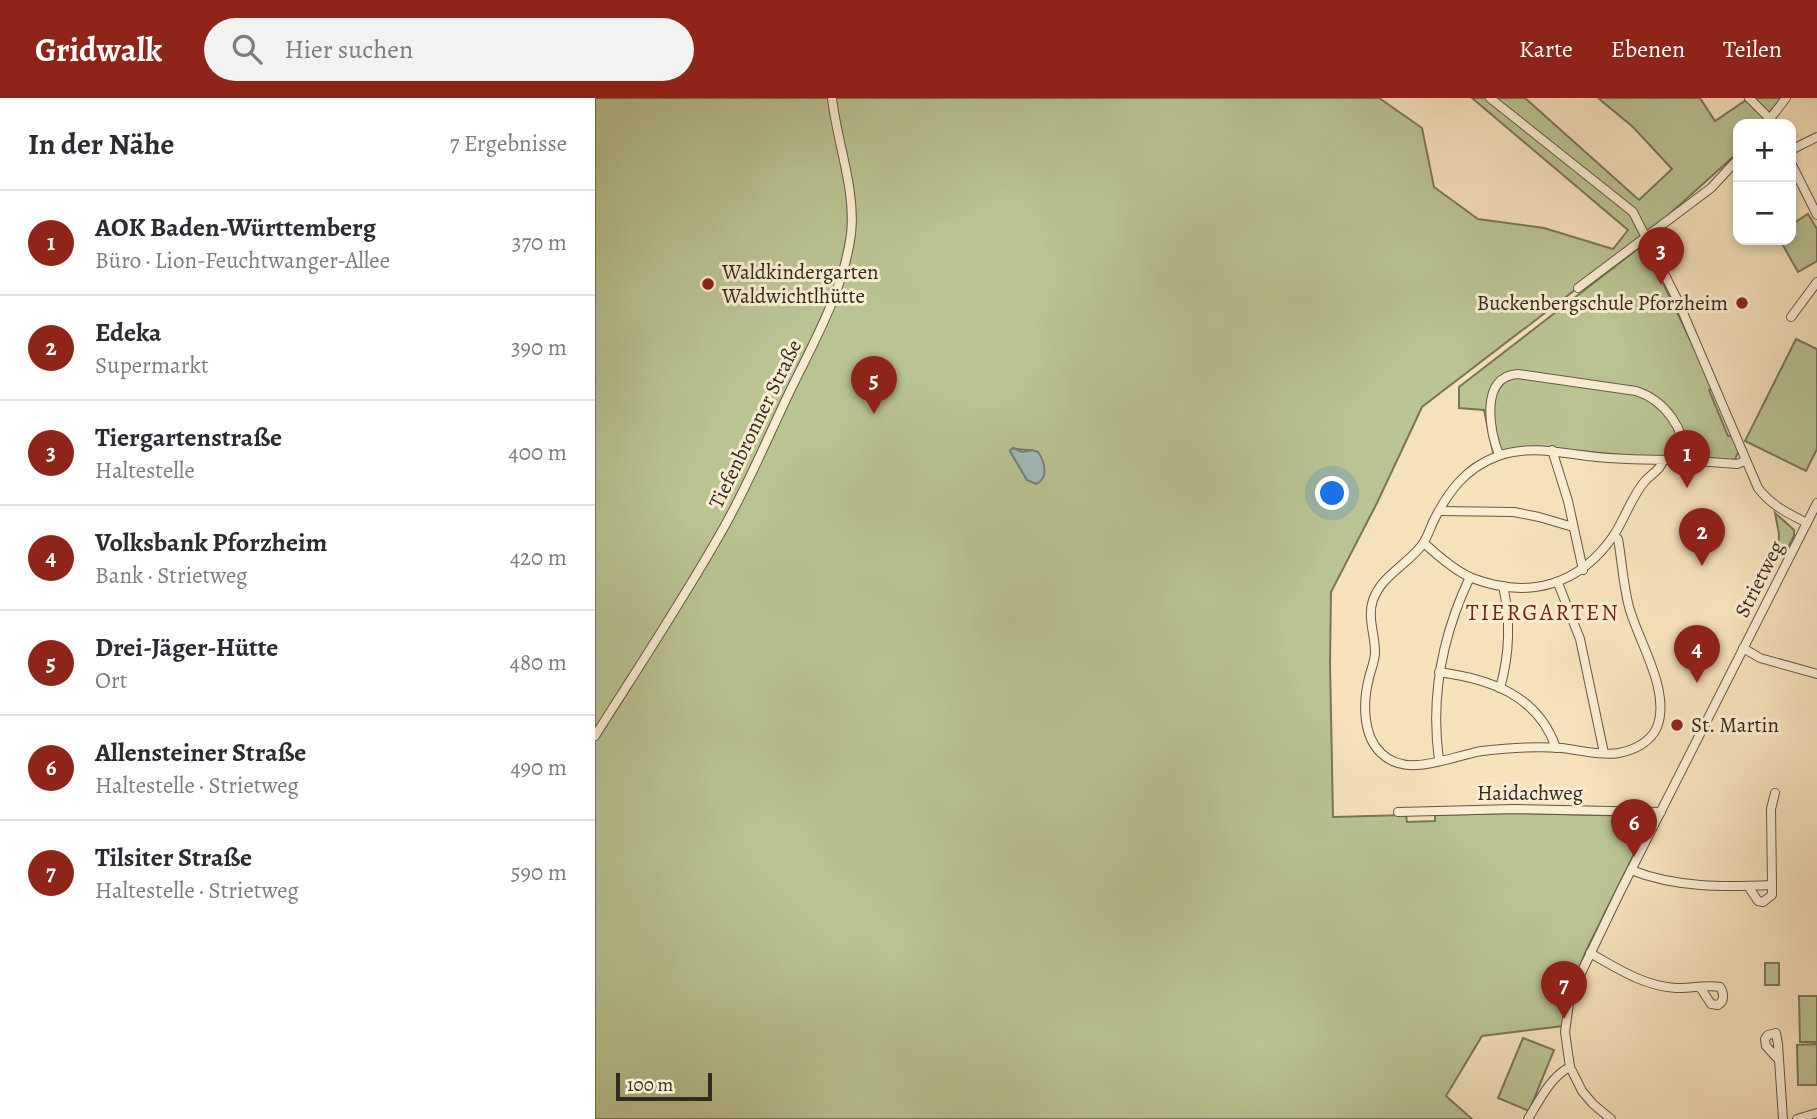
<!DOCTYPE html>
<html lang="de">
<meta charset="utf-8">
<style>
:root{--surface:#fff;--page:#f2f2f3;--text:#2b2b33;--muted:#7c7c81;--line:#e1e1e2;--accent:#8f2418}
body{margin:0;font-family:Alegreya,serif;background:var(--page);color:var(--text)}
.controls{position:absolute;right:21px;top:21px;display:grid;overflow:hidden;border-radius:14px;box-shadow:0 4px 10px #0003}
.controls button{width:63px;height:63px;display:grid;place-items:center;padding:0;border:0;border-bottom:2px solid var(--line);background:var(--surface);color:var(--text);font:35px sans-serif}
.scale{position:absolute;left:21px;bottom:18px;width:96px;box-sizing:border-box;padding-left:7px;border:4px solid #362922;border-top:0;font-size:19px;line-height:24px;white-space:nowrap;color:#362922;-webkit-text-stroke:5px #f9ecd2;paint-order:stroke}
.you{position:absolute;left:738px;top:396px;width:24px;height:24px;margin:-18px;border:5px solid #fff;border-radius:50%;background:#1a73e8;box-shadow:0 0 0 10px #1a73e833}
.badge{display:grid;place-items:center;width:46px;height:46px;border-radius:50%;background:var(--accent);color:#fff;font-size:23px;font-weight:700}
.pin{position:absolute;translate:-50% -58px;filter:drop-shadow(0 2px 4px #0008)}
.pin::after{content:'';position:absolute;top:37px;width:24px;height:21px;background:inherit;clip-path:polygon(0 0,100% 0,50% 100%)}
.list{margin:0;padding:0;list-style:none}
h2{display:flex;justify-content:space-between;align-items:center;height:91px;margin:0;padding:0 28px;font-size:30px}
h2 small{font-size:23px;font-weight:400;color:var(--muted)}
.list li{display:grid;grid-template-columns:46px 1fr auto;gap:21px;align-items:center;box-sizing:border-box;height:105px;padding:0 28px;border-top:2px solid var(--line)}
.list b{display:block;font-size:26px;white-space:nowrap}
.list p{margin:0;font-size:23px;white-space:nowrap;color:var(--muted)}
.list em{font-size:23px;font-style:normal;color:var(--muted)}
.icon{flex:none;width:38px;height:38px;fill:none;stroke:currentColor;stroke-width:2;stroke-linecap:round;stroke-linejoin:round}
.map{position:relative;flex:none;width:1222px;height:1021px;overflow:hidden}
header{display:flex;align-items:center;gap:42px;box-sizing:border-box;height:98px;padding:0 35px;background:var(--accent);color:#fff}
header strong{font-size:33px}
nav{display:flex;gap:38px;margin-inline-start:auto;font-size:24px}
.search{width:490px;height:63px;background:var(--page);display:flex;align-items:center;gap:18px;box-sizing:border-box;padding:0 24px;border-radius:38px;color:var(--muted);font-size:26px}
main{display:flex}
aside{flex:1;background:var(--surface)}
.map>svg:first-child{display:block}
.green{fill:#bac392;stroke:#78765a;stroke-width:2;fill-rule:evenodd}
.water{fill:#a0bbb9;stroke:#76817d;stroke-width:2}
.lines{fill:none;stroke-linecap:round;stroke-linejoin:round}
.minor-casing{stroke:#665748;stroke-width:10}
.minor{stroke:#f9ecd2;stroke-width:8}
.poi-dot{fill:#8f2418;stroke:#f9ecd2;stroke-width:2.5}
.labels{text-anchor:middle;stroke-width:6;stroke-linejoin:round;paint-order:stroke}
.poi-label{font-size:21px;fill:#362922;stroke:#f9ecd2;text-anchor:start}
.street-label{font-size:21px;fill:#362922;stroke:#f9ecd2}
.neighbourhood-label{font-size:23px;letter-spacing:2px;fill:#7a1f14;stroke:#f9ecd2}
</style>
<header>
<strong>Gridwalk</strong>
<div class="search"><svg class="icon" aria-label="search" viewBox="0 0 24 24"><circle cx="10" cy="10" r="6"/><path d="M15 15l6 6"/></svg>Hier suchen</div>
<nav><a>Karte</a><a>Ebenen</a><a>Teilen</a></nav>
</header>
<main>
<aside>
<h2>In der Nähe<small>7 Ergebnisse</small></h2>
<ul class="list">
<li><span class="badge">1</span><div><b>AOK Baden-Württemberg</b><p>Büro · Lion-Feuchtwanger-Allee</p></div><em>370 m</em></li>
<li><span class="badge">2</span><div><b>Edeka</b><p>Supermarkt</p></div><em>390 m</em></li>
<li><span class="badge">3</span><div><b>Tiergartenstraße</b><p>Haltestelle</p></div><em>400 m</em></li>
<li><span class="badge">4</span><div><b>Volksbank Pforzheim</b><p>Bank · Strietweg</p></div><em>420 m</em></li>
<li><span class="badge">5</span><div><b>Drei-Jäger-Hütte</b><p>Ort</p></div><em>480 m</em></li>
<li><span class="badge">6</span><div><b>Allensteiner Straße</b><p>Haltestelle · Strietweg</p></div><em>490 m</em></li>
<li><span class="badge">7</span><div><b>Tilsiter Straße</b><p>Haltestelle · Strietweg</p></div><em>590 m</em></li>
</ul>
</aside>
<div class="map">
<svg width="1222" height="1021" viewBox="0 0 1222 1021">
<rect width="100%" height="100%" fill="#f6e1ba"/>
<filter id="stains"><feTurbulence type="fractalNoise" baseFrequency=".00286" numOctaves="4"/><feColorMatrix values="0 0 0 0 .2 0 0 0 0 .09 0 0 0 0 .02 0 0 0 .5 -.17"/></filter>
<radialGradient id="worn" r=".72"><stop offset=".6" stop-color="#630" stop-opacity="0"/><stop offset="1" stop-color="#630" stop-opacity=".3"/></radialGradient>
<g class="green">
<path d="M 0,0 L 784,0 L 827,30 L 839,89 L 883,121 L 949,130 L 1018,151 L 1033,132 L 877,0 L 930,0 L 1044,102 L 1077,71 L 1038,29 L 1003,0 L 1105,0 L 1120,23 L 1154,0 L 1187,0 L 1165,26 L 1143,26 L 1143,54 L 1139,58 L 1049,139 L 827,309 L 782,405 L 736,494 L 735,565 L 738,719 L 811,717 L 812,724 L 840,723 L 840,717 L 920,715 L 1045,718 L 1052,722 L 1052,730 L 991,853 L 973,898 L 968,928 L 887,938 L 851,998 L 877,1021 L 0,1021 ZM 418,350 C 428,353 436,351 443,354 L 448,371 L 432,382 L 415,353 Z"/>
<path d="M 1213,116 L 1222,131 L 1222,163 L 1203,174 L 1185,142 L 1196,142 L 1196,127 Z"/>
<path d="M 1049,146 L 1118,289 L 1114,292 L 1133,338 L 1138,338 L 1144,353 L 1140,361 L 1132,363 C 1094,361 1055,360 1017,356 C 976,353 939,345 898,354 L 889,312 L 864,310 L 864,289 Z"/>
<path d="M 1201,241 L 1222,251 L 1222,351 L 1211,373 L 1150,343 Z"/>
<path d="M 1180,415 L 1199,432 L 1199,438 L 1188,458 L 1183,458 L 1184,436 Z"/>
<rect x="1170" y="865" width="14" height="22"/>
<path d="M 1204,898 L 1222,898 L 1222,944 L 1205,944 Z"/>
<path d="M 928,940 L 959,952 L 934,1013 L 903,1000 Z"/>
<path d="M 1222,946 L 1222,987 L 1203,987 L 1202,947 Z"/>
</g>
<path class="water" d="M 418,350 L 427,354 L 437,352 L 443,354 C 450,364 454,380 441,386 L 432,382 L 415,353 Z"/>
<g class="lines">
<g class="minor-casing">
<g id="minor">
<path d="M 895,0 L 1038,114 L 1083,203 L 1163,390 C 1176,407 1192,415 1212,425"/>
<path d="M 1154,0 L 1175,21"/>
<path d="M 1171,26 L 1191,0"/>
<path d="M 1196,52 L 1222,39"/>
<path d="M 1196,65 L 1222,117"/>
<path d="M 983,190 L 1116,90 L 1143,61"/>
<path d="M 1196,219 L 1222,184"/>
<path d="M 957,352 L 973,403 L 988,472"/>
<path d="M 904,357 C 895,333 884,278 923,276 L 1041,293 C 1072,303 1088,331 1093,362"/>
<path d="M 1068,362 C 1066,372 1057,375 1050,383 C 1037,398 1030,420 1019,437 L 1023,441 C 1027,463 1028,486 1034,509 C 1044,545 1076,593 1062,629 C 1056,644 1039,652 1024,655 C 1006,658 984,652 966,650 C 941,648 912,650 887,653 C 856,658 812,681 786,655 C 767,637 768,603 774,580 C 776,571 780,563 780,554 C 780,536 772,519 778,502 C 787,477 812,467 827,447 C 832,440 835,431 838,424 C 853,394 870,370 903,358 C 936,346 969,356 1002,359 C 1031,362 1059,362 1087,362 L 1142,366 L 1150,363"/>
<path d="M 844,413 L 919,414 L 944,419 L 978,429"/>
<path d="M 829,445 C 842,457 860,473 877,480 C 934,502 985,487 1019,437"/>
<path d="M 963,485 L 985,541 L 1009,655"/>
<path d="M 1148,550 L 1165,560 L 1222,576"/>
<path d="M 844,574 C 895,581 943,597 961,650"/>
<path d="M 905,590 C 915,555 916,523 908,488"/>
<path d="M 0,638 C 43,570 88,502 128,431 C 153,387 173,339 195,293 C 219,244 249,191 256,136 C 261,91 242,45 237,0"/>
<path d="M 844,662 C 835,597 847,538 875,479"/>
<path d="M 803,714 L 920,711 L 1066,714"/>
<path d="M 1036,772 C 1081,790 1130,789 1177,787 L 1176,711 L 1180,695"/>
<path d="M 1153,788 L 1163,803 L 1168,804 L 1177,797 L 1177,787"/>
<path d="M 995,855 C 1023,871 1049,888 1081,890 C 1095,891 1111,886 1125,889 C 1129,895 1130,903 1123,907 L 1116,906 L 1105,889"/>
<path d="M 1183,961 L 1171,948 L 1170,941 L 1173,937 L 1181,935 L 1183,946 L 1188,1021"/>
<path d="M 933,1021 C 944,1003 956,978 975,969"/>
<path d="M 1016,1021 L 998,1006 L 987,993 L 975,969 L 970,934 L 975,898 L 1025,794 L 1222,405"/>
<path d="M 1202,1021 L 1222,1015"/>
</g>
</g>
<use href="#minor" class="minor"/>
</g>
<g class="poi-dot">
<circle cx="113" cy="186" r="7"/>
<circle cx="1147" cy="205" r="7"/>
<circle cx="1082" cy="627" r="7"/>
</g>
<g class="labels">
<g class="poi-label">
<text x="127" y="181">Waldkindergarten<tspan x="127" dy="24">Waldwichtlhütte</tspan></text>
<text x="1133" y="212" text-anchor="end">Buckenbergschule Pforzheim</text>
<text x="1096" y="634">St. Martin</text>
</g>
<g class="street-label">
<text transform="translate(160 326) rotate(-64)" y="7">Tiefenbronner Straße</text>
<text transform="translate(1164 481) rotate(-63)" y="7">Strietweg</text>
<text x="935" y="702">Haidachweg</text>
</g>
<g class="neighbourhood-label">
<text x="948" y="522">TIERGARTEN</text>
</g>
</g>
<rect width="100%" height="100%" filter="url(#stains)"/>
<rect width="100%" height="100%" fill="url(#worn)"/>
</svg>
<div class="controls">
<button>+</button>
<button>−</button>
</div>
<div class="scale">100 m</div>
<div class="you"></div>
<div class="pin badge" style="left:1092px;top:390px">1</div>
<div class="pin badge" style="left:1107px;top:468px">2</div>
<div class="pin badge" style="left:1066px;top:187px">3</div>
<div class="pin badge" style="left:1102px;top:585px">4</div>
<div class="pin badge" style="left:279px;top:316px">5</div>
<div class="pin badge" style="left:1039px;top:759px">6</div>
<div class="pin badge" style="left:969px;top:921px">7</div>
</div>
</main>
